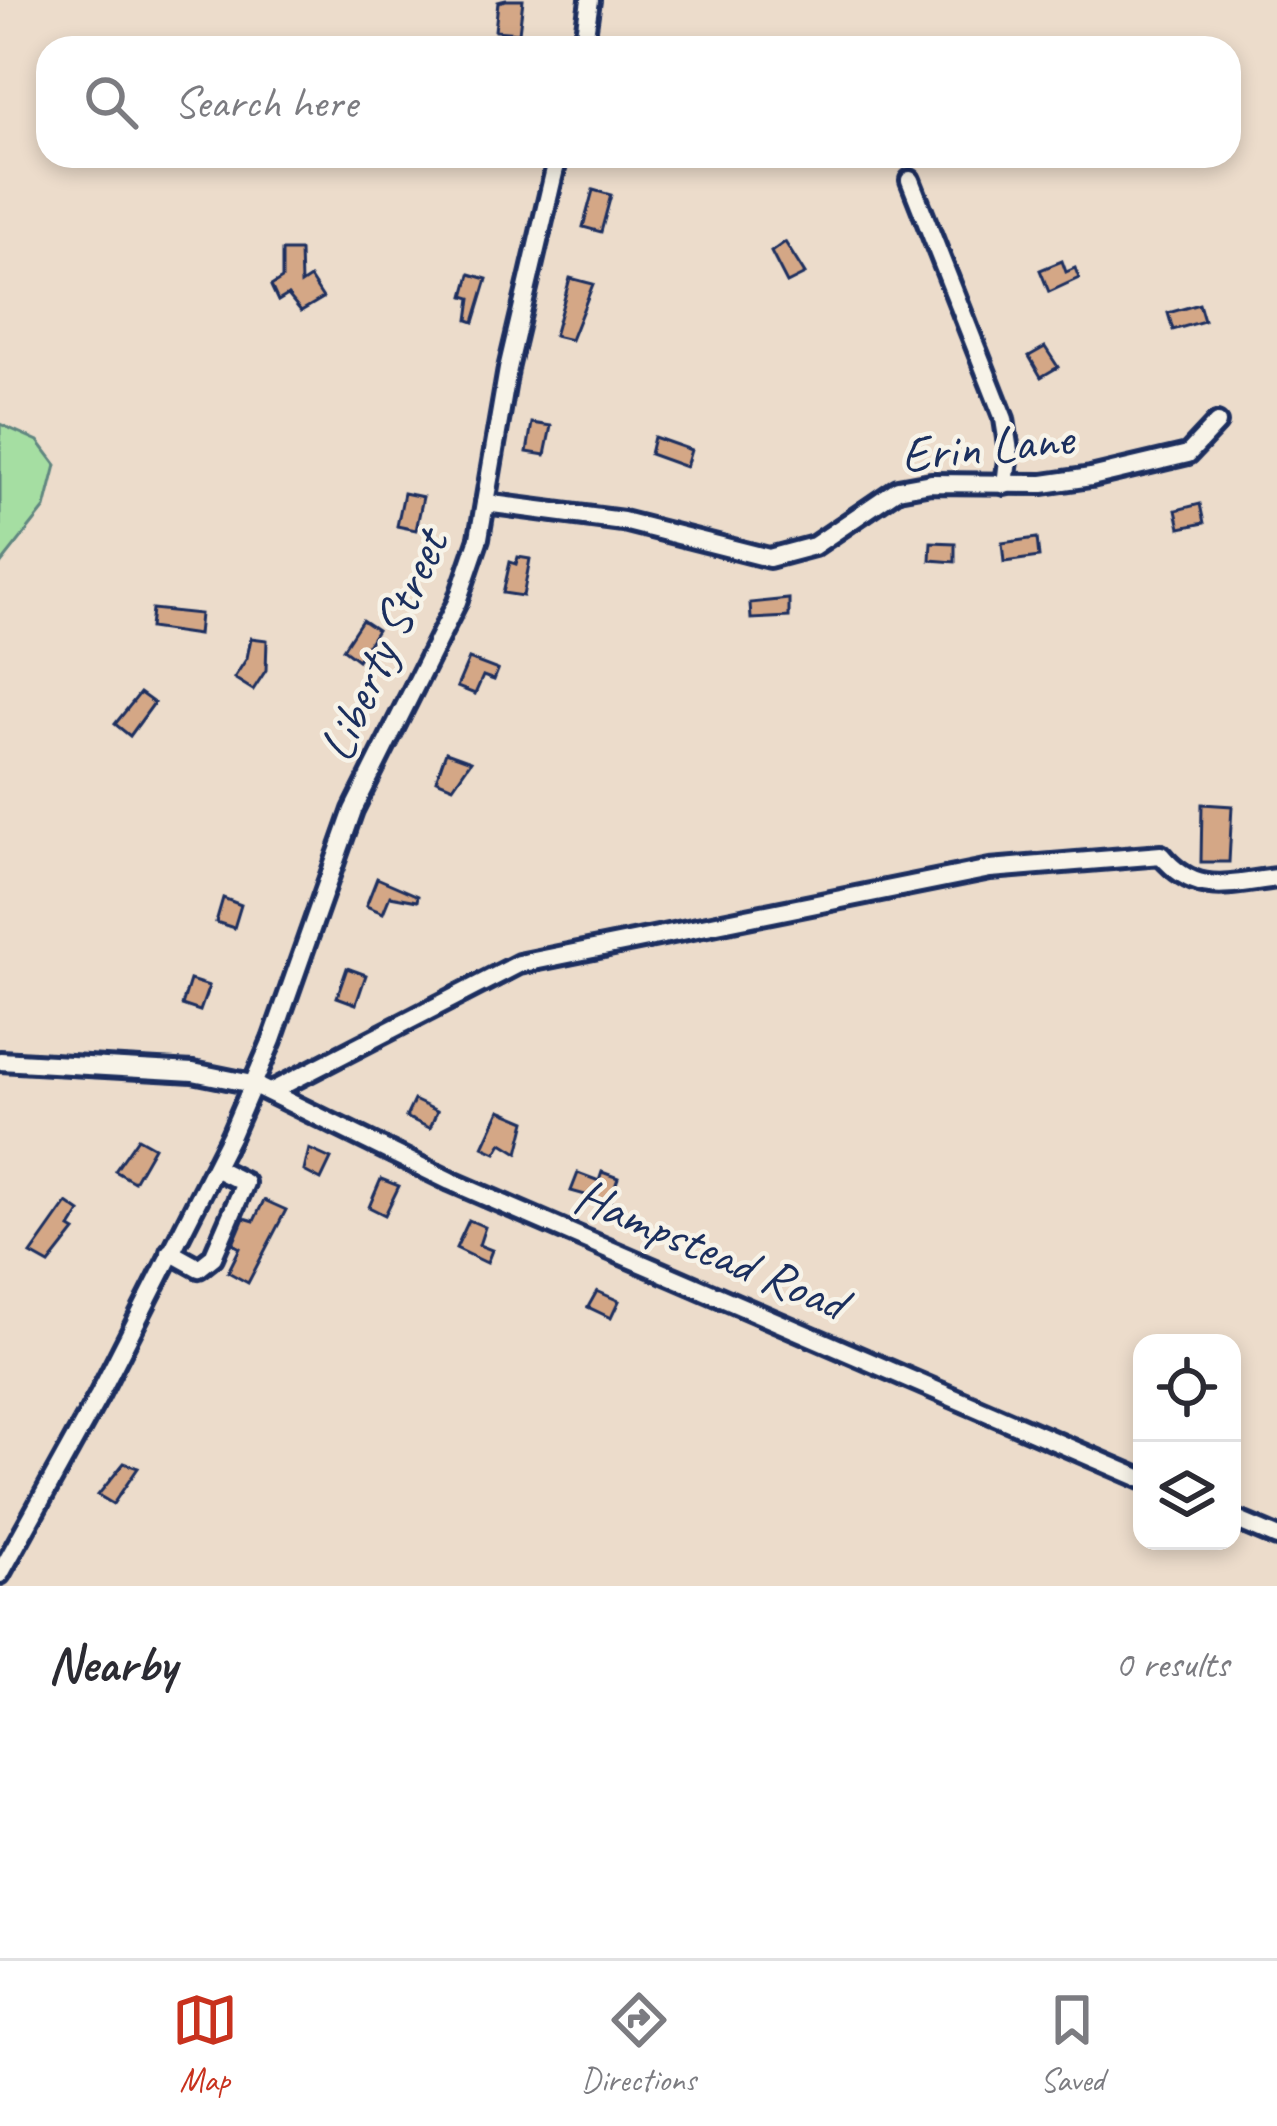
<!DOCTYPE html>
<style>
:root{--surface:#fff;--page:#f2f2f3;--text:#2b2b33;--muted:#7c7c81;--line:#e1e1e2;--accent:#c8321e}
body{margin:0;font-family:Caveat,sans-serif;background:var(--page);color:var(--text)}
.controls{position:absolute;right:36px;bottom:36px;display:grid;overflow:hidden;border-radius:24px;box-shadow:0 6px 18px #0003}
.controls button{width:108px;height:108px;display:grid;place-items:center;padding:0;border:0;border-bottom:3px solid var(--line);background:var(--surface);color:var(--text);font:60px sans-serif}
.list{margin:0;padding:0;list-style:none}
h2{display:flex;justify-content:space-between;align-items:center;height:156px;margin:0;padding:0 48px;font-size:51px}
h2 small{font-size:39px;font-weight:400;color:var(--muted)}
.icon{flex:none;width:66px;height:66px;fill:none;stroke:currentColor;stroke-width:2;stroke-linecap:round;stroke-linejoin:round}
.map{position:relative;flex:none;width:1277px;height:1586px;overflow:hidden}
.search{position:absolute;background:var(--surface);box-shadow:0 6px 18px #0003;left:36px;right:36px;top:36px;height:132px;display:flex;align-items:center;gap:30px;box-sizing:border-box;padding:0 42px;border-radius:36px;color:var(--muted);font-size:45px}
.sheet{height:372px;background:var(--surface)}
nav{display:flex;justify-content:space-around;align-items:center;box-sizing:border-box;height:168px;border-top:3px solid var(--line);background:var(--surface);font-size:33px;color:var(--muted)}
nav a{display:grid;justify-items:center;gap:6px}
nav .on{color:var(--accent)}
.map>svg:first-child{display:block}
.green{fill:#a5dea2;stroke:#608680;stroke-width:3}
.building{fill:#d4a786;stroke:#1b2f5e;stroke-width:3}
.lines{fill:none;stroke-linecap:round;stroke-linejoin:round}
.minor-casing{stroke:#1b2f5e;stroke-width:26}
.minor{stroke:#f7f3e8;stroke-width:16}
.labels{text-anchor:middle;stroke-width:9;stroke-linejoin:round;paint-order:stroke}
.street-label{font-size:51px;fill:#1b2f5e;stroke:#f7f3e8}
</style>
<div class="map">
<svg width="1277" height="1586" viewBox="0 0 1277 1586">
<rect width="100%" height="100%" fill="#ecdccb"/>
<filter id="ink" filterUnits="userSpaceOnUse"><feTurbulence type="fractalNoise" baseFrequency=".00833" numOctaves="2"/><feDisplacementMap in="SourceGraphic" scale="24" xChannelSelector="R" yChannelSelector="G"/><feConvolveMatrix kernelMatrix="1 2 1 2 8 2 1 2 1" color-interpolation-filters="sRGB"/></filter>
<g filter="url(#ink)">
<path class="green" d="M 0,424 L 38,441 L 56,465 L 45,508 L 0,565 Z"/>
<g class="building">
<path d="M 506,0 L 523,0 L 519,33 L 495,31 L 498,2 Z"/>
<path d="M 593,190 L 611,195 L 601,232 L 583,227 Z"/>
<path d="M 785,242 L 805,274 L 787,283 L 771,252 Z"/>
<path d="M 282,251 L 300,251 L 301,284 L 310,278 L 323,298 L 301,311 L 288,295 L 278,301 L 271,286 L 282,279 Z"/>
<path d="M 1062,261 L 1066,272 L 1075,268 L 1079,278 L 1049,292 L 1040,270 Z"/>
<path d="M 470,274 L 487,279 L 474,322 L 468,320 L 471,298 L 464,296 Z"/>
<path d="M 570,278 L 593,284 L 571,340 L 554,336 Z"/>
<path d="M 1199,304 L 1204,321 L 1173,330 L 1168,313 Z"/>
<path d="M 1045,347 L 1058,367 L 1041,377 L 1029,356 Z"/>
<path d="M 532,423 L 551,426 L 545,455 L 527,452 Z"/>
<path d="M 654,437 L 691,450 L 686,467 L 650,454 Z"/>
<path d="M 404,493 L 423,497 L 416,530 L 397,526 Z"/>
<path d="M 1200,504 L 1204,523 L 1180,528 L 1176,510 Z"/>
<path d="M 1037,538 L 1039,557 L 1004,562 L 1002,543 Z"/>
<path d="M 931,542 L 955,543 L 955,562 L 930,560 Z"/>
<path d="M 518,557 L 530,559 L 523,596 L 503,593 L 510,562 L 516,564 Z"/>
<path d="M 789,599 L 789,617 L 751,619 L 750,603 Z"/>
<path d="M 152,609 L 200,614 L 198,635 L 150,628 Z"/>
<path d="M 362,620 L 377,630 L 358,660 L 343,649 Z"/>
<path d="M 251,638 L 267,640 L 266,670 L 253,690 L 234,678 L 247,658 Z"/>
<path d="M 469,659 L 498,670 L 494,680 L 483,676 L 475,694 L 457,687 Z"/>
<path d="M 140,693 L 154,703 L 130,736 L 115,724 Z"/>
<path d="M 446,752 L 471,761 L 453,787 L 436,780 Z"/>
<path d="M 1202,804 L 1232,806 L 1229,862 L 1201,862 Z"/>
<path d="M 377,878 L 418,896 L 417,901 L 390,896 L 383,913 L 366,906 Z"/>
<path d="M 223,898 L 241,905 L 234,928 L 216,922 Z"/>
<path d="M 347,968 L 366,975 L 356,1004 L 337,997 Z"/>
<path d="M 190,980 L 209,986 L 200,1011 L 182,1005 Z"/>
<path d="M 414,1100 L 437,1111 L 430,1128 L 406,1117 Z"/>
<path d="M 500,1110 L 526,1121 L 518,1153 L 502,1143 L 496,1153 L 483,1147 Z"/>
<path d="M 138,1138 L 154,1147 L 134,1182 L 115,1171 Z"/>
<path d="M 309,1149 L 331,1159 L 321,1180 L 304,1171 Z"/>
<path d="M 602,1172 L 618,1178 L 610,1202 L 571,1191 L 578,1173 L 599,1181 Z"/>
<path d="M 381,1179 L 399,1186 L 385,1215 L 369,1207 Z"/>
<path d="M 264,1200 L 286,1210 L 248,1283 L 228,1272 L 240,1248 L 233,1244 L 244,1218 L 254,1221 Z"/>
<path d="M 67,1203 L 80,1212 L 70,1228 L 75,1231 L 49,1264 L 31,1254 Z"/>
<path d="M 469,1220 L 485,1227 L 479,1245 L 492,1250 L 487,1263 L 456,1248 Z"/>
<path d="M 597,1291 L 619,1301 L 611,1318 L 588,1307 Z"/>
<path d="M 124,1463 L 138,1468 L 113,1504 L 98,1495 Z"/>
</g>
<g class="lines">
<g class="minor-casing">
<g id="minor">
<path d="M 583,48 L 590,0"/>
<path d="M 910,180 L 1004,419 L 1009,451 L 1005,485"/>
<path d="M 485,503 L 623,521 L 769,558 L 814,546 L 898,489 L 931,483 L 1043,484 L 1091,477 L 1188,454 L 1217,423"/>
<path d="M 0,1061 L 193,1072 L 252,1084 L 450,1181 L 1142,1479"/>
<path d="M 270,1092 L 519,964 L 990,869 L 1161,855 C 1196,897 1227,884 1277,878"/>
<path d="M 170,1252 L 199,1268 L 213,1257 L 245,1183 L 215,1168"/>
<path d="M 1232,1518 L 1277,1537"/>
<path d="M 0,1574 L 98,1397 L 231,1135 L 272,1040 L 353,810 L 457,602 L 479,538 L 508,369 L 558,156"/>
</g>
</g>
<use href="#minor" class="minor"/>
</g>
</g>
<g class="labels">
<g class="street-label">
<text transform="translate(987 445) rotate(-6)" y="18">Erin Lane</text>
<text transform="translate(382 645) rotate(-66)" y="18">Liberty Street</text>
<text transform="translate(711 1248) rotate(23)" y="18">Hampstead Road</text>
</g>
</g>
</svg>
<div class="controls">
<button><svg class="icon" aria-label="locate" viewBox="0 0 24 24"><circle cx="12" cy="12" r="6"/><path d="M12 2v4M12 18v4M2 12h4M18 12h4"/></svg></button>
<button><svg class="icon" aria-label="layers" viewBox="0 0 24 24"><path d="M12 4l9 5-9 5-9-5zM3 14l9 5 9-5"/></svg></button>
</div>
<div class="search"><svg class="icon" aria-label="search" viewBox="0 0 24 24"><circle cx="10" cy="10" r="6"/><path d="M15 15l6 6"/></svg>Search here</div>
</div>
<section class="sheet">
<h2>Nearby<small>0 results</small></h2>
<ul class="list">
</ul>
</section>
<nav>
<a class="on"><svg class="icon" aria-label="map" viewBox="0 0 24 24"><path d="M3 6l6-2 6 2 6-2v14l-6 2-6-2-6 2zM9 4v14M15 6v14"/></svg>Map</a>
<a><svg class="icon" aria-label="directions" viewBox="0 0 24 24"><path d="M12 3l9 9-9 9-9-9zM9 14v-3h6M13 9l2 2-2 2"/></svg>Directions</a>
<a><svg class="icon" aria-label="saved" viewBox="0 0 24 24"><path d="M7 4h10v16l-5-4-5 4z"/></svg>Saved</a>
</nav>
